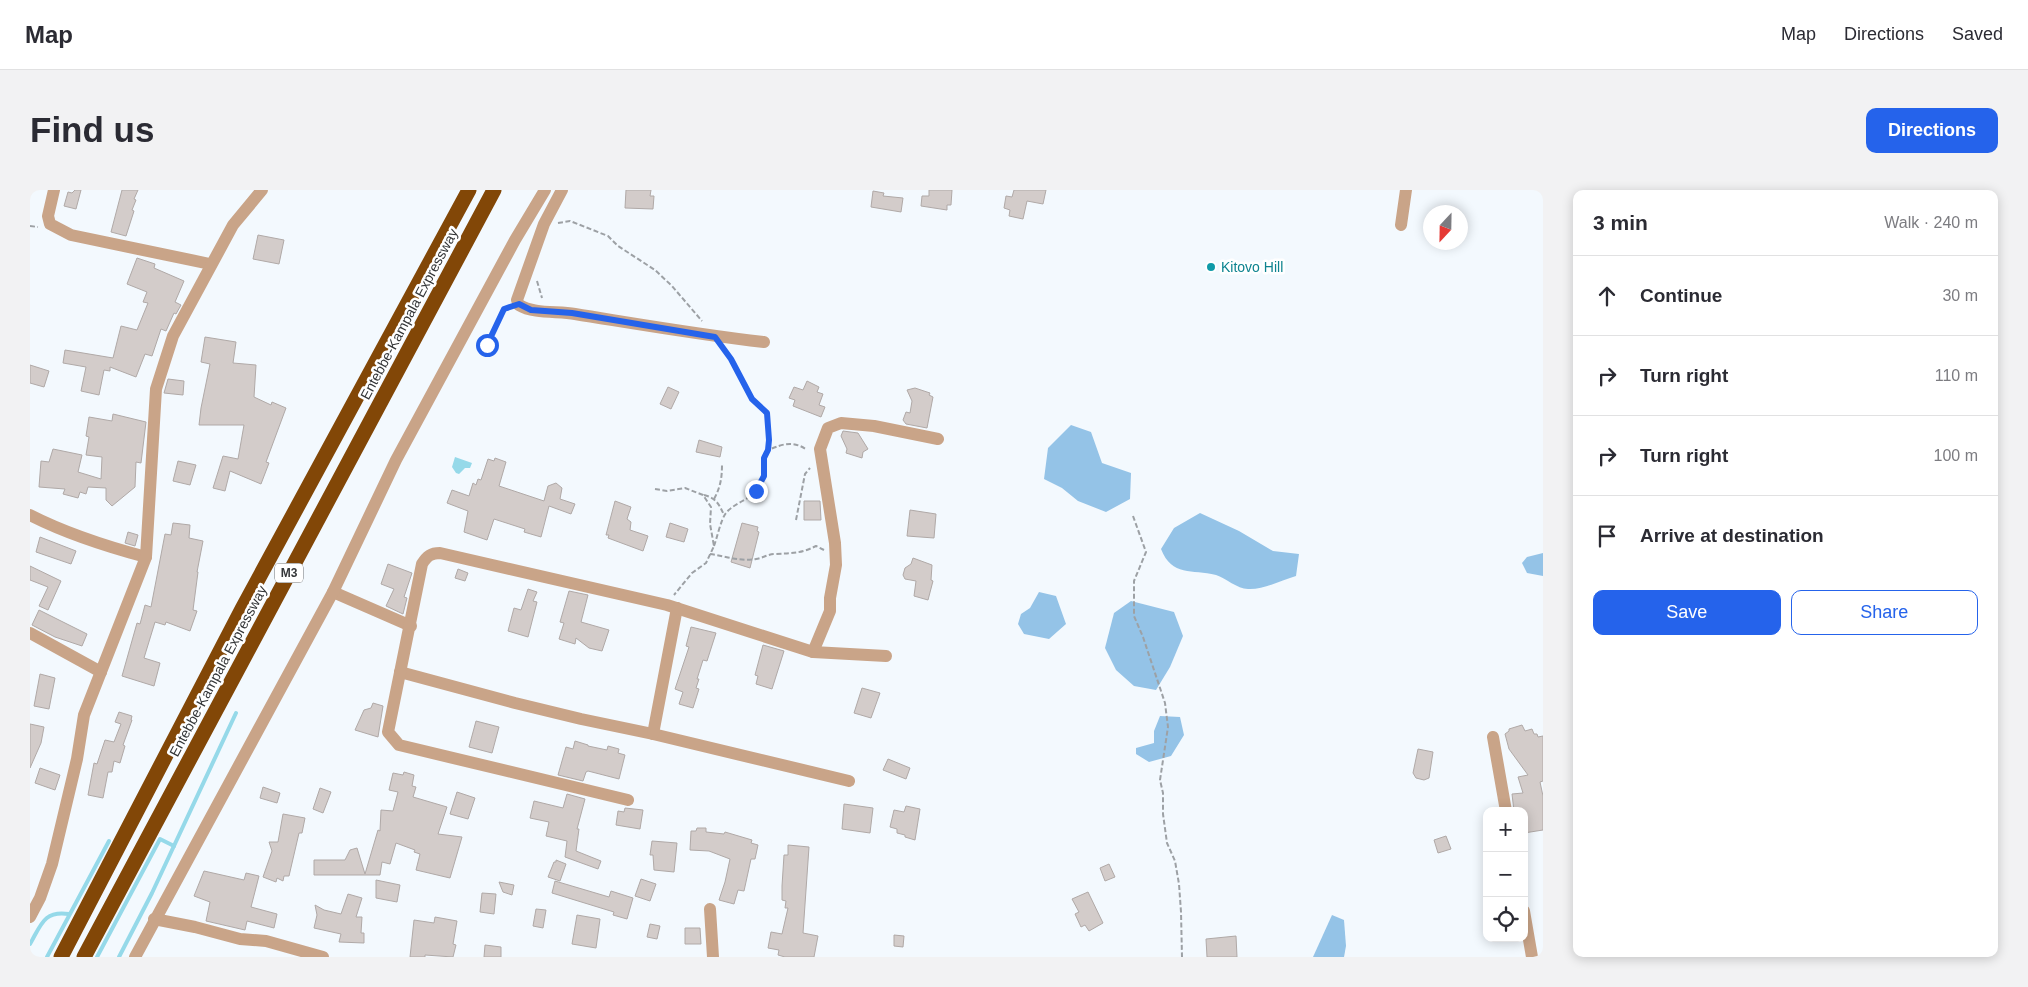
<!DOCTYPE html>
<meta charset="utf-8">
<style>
:root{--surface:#fff;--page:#f2f2f3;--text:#2b2b33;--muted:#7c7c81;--line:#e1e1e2;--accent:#2563eb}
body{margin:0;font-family:Arial,sans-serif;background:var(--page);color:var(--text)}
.controls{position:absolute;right:15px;bottom:15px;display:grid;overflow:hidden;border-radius:10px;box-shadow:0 2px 12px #0003}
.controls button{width:45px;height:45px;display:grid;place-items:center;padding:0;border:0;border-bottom:1px solid var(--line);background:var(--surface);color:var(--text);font:25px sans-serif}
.compass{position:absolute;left:1393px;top:15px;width:45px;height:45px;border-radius:50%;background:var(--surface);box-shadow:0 2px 12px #0003;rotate:202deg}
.stop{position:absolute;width:15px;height:15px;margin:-11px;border:4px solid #2563eb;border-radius:50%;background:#fff}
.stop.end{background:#2563eb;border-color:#fff;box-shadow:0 1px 5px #0008}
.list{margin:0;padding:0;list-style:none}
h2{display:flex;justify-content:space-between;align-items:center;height:65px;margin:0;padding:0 20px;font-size:21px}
h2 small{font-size:16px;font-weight:400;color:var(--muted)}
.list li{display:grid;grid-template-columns:32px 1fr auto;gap:15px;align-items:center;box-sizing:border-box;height:80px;padding:0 20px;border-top:1px solid var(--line)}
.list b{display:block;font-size:19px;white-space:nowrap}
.list em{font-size:16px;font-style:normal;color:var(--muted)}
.actions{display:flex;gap:10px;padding:15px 20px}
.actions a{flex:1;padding:11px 0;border:1px solid var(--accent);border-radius:10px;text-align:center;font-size:18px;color:var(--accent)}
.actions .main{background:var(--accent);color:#fff}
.icon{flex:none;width:28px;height:28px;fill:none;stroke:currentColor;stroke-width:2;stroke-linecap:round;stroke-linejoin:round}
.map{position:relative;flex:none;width:1513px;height:767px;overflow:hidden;border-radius:10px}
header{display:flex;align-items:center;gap:30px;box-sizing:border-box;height:70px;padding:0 25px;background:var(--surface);border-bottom:1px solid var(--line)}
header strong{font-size:24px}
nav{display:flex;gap:28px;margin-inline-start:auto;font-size:18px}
.intro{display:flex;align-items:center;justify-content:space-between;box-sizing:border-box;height:120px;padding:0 30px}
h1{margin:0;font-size:35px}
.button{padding:12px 22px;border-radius:10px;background:var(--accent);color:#fff;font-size:18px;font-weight:700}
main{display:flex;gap:30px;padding:0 30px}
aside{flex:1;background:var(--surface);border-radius:10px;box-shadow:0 2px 12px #0003}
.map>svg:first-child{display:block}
.forest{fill:#94c3e7}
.water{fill:#95d9e9}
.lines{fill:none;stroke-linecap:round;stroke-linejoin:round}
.stream{stroke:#95d9e9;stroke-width:4}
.building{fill:#d3ccca;stroke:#b0a9a7}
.path{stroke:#9da1a5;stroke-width:2;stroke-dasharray:5 2.5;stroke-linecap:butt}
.minor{stroke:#c9a488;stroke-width:12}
.highway{stroke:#824707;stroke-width:15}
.route{stroke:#2563eb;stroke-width:6}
.culture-dot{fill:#0f9aa8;stroke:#fff;stroke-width:2}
.labels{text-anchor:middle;stroke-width:5;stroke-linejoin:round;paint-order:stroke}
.shield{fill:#fff;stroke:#717274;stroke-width:1}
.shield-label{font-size:12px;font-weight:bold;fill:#343638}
.culture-label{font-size:14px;fill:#0d838f;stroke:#fff;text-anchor:start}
.street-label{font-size:14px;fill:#343638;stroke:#fff}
</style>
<header>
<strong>Map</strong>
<nav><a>Map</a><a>Directions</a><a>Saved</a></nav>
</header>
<div class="intro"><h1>Find us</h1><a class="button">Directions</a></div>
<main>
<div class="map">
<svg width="1513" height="767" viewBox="0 0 1513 767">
<rect width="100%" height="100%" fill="#f3f9fe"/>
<g class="forest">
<path d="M 1041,235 L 1061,242 L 1072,273 L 1101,283 L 1100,309 L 1076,322 L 1048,311 L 1032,298 L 1014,289 L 1018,258 Z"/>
<path d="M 1170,323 L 1209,341 L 1243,361 L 1269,364 L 1266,386 C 1252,390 1233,400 1218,399 C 1207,399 1196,388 1186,385 C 1162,379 1142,387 1131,359 L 1144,338 Z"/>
<path d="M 1513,363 L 1513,386 L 1497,383 L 1492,373 L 1497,367 Z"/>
<path d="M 1009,402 L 1026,406 L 1036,434 L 1019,449 L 994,444 L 988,434 L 991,424 L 1000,418 Z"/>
<path d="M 1101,411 L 1144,422 L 1153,446 L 1140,477 L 1126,500 L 1104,496 L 1086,480 L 1075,458 L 1084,423 Z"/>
<path d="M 1130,526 L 1150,527 L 1154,545 L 1141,566 L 1119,572 L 1106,564 L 1106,558 L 1124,553 L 1124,541 Z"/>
<path d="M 1302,725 L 1314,730 L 1316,756 L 1314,767 L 1283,767 Z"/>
</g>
<path class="water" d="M 425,267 L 442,273 L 440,278 L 435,278 L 429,284 L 426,283 L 422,277 Z"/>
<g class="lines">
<g class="stream">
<path d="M 0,754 C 11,735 14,720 39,724"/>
<path d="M 17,767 L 79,651"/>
<path d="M 67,767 L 130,649 L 144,656"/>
<path d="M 89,767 L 122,703 L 206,523"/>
</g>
</g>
<g class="building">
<path d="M 45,0 L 51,0 L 46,19 L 34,16 L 38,2 L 42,3 Z"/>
<path d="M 92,0 L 108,0 L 104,9 L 106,10 L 102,20 L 104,21 L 96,46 L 81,42 Z"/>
<path d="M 596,0 L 621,0 L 620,6 L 624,6 L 623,19 L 595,18 Z"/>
<path d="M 899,0 L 922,0 L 921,15 L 917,15 L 917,20 L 891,16 L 892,6 L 899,6 Z"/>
<path d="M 984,0 L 1016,0 L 1013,14 L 997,11 L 993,29 L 979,26 L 980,20 L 974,18 L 976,6 L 982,7 Z"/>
<path d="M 843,1 L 854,3 L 853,6 L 873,8 L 871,22 L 841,17 Z"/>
<path d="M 228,45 L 254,50 L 249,74 L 223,69 Z"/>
<path d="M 107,68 L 125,74 L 124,78 L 154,91 L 145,112 L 151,115 L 146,124 L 144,123 L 136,141 L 131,139 L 122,166 L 115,164 L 106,187 L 80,177 L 80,181 L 74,180 L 69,205 L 51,201 L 56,177 L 33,173 L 35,160 L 83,168 L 91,136 L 107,140 L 118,113 L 113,112 L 117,102 L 97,94 Z"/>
<path d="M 175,147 L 206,152 L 203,173 L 226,175 L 224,207 L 241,215 L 242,212 L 256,218 L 236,272 L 239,273 L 231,294 L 200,281 L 195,301 L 183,298 L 193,266 L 208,269 L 214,235 L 169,235 L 171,218 L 180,174 L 171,172 Z"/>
<path d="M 0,175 L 19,181 L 14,197 L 0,193 Z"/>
<path d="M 138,189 L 154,191 L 153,205 L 134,203 Z"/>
<path d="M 777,191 L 789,197 L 787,202 L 793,204 L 789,215 L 795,217 L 791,227 L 763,216 L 765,210 L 759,208 L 764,197 L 773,200 Z"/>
<path d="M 638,197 L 649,202 L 641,219 L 630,214 Z"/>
<path d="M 885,198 L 900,203 L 899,205 L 903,207 L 897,238 L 876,234 L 873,230 L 876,222 L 880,223 L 882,211 L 877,200 Z"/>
<path d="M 83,224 L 116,232 L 111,273 L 106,272 L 105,297 L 82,316 L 76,310 L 76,298 L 58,297 L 56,304 L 50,302 L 48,308 L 33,304 L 35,299 L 9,297 L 11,271 L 19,272 L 23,259 L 52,265 L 48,282 L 71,289 L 72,267 L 56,265 L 59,247 L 56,246 L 59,227 L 82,231 Z"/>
<path d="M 813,241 L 828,243 L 838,259 L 833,262 L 832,268 L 816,263 L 817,259 L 811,246 Z"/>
<path d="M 669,250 L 692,257 L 690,267 L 666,262 Z"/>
<path d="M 465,268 L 476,272 L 469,296 L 514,311 L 518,296 L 526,293 L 532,298 L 530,309 L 545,314 L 541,324 L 519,316 L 511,347 L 494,342 L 495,339 L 464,329 L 457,350 L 434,342 L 438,321 L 417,313 L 422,300 L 439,306 L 443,293 L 446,295 L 448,289 L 451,290 L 458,269 L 464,271 Z"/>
<path d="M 148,271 L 166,275 L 160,295 L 143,291 Z"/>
<path d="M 585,311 L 601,317 L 597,329 L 601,332 L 600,340 L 618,346 L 613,361 L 578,348 L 579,345 L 576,345 Z"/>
<path d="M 774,311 L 790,311 L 791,330 L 774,330 Z"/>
<path d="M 880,320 L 906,324 L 904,348 L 877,346 Z"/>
<path d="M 143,333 L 160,335 L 159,348 L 173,351 L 167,382 L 168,382 L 163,420 L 167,421 L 160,441 L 136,432 L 135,435 L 125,432 L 114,468 L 130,473 L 124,496 L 92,486 L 107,433 L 110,434 L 115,415 L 121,417 L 135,344 L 141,345 Z"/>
<path d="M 640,333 L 658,339 L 654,352 L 636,347 Z"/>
<path d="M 712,333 L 728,337 L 727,341 L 729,342 L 720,378 L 701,372 Z"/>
<path d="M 98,342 L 108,345 L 105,356 L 95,353 Z"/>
<path d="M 10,347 L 46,361 L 41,374 L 6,362 Z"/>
<path d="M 883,368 L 902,375 L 901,390 L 903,391 L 898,410 L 884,406 L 886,391 L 875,389 L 873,385 L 875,378 L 881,374 Z"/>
<path d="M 358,374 L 382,383 L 374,407 L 377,408 L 373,424 L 356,416 L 364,399 L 351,394 Z"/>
<path d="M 0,376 L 31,391 L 18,420 L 9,416 L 18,397 L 0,390 Z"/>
<path d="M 428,379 L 438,383 L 435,391 L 425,388 Z"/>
<path d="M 498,399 L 507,402 L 503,411 L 507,412 L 498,447 L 478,441 L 484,418 L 491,420 Z"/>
<path d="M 539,401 L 558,405 L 551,432 L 579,440 L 572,461 L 559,458 L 546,448 L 545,454 L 529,449 L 534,433 L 530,432 Z"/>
<path d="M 9,420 L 57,444 L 52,456 L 25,447 L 2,435 Z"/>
<path d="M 661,437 L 686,443 L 677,471 L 673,470 L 667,489 L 669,489 L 666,498 L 669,499 L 663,518 L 649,514 L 653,502 L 645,499 L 659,457 L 656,456 Z"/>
<path d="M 733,455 L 754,461 L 742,499 L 726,494 L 728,486 L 725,485 Z"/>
<path d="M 10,484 L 25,488 L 19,519 L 4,516 Z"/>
<path d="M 832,498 L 850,503 L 841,528 L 824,523 Z"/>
<path d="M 343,513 L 353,516 L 348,547 L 325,540 L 334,520 L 341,518 Z"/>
<path d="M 89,522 L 102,526 L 101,530 L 102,530 L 93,555 L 95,556 L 90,573 L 84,571 L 82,582 L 78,582 L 73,608 L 58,605 L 64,573 L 67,574 L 75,550 L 84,552 L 91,534 L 85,532 Z"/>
<path d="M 446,531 L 469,537 L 462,563 L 439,557 Z"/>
<path d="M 0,534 L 14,537 L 11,553 L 0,578 Z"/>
<path d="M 1492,535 L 1495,541 L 1502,539 L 1504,544 L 1507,544 L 1508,547 L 1513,546 L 1513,591 L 1510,592 L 1513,606 L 1513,640 L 1494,643 L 1494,621 L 1484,621 L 1482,604 L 1493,603 L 1488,587 L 1498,585 L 1479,559 L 1475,544 L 1479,541 L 1479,539 Z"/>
<path d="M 545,551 L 558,555 L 558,556 L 577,560 L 578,556 L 589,559 L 588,563 L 595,565 L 589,589 L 558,581 L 556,582 L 553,591 L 528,585 L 536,557 L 543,559 Z"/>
<path d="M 1388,559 L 1403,562 L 1399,588 L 1394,590 L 1386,588 L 1383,583 Z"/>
<path d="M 858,569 L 880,578 L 876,589 L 853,580 Z"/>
<path d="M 10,578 L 30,585 L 25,600 L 5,593 Z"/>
<path d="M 374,582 L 384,585 L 382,596 L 386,597 L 383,607 L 417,617 L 408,644 L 432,647 L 420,688 L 386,680 L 390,664 L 384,662 L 385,660 L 366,653 L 360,674 L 352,672 L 350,685 L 284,685 L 284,670 L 315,670 L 320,660 L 327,658 L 335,684 L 348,640 L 350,641 L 351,620 L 363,621 L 368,602 L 359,600 L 363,583 L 373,585 Z"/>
<path d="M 233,597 L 250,603 L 247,613 L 230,608 Z"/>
<path d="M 290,598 L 301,602 L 293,623 L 283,619 Z"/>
<path d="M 427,602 L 445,608 L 438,629 L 420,624 Z"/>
<path d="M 537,604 L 555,609 L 547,639 L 549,639 L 546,661 L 571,671 L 568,679 L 535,667 L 537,651 L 516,646 L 519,632 L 500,628 L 504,611 L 533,618 Z"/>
<path d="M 814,614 L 843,618 L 840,643 L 812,639 Z"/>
<path d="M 876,616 L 890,619 L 885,650 L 875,647 L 875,645 L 867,643 L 867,639 L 860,637 L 864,620 L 874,622 Z"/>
<path d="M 595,618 L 613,620 L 610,639 L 586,635 L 588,621 L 594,622 Z"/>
<path d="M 253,624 L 275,628 L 272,643 L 269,643 L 259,686 L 254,686 L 253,691 L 247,688 L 246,692 L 233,687 L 242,661 L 239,652 L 248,652 Z"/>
<path d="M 667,638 L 676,638 L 676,642 L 694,644 L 695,642 L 722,650 L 721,653 L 728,655 L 725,669 L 721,669 L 714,701 L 708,700 L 704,714 L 689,710 L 695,692 L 700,669 L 679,661 L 660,660 L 661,641 L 666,641 Z"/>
<path d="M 1416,646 L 1421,659 L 1408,663 L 1404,650 Z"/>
<path d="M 622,651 L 647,653 L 644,682 L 624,680 L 623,665 L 620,665 Z"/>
<path d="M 758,655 L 779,657 L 773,743 L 788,746 L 784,767 L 755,767 L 748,765 L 749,760 L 738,758 L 741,742 L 752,744 L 758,718 L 755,718 L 756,711 L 752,710 L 752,696 L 754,665 L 758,665 Z"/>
<path d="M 526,670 L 536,674 L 530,691 L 518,687 L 524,672 L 526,672 Z"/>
<path d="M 1079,674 L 1085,687 L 1075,691 L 1070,678 Z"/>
<path d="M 174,681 L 214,690 L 216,683 L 229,686 L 221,717 L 247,724 L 244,738 L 217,731 L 215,740 L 176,731 L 180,712 L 164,706 Z"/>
<path d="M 611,689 L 626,694 L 620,711 L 605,706 Z"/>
<path d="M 346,690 L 370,695 L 367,712 L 346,708 Z"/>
<path d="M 525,691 L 579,707 L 581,701 L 603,708 L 597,729 L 583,725 L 584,722 L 522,703 Z"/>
<path d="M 469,692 L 484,695 L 482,705 L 473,702 Z"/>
<path d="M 1058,702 L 1073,733 L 1059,741 L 1055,735 L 1051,737 L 1045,724 L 1049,722 L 1042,709 Z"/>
<path d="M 452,703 L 466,704 L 464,724 L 450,722 Z"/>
<path d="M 318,704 L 332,708 L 326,727 L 332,727 L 331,743 L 334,743 L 334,753 L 309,752 L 311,744 L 284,738 L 287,725 L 285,715 L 294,720 L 311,724 Z"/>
<path d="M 506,719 L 516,720 L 513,738 L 503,736 Z"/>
<path d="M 547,725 L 570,729 L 566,758 L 542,754 Z"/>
<path d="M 405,727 L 427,731 L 423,754 L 426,755 L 423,767 L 395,765 L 395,767 L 380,767 L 384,730 L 404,733 Z"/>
<path d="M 620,734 L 630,736 L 627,749 L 617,747 Z"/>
<path d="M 655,738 L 670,738 L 671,754 L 655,754 Z"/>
<path d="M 864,745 L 874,746 L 873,757 L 864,756 Z"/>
<path d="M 1206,746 L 1207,767 L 1177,767 L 1176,749 Z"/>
<path d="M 455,755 L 471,757 L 471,767 L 454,767 Z"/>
</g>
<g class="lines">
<g class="path">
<path d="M 528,33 L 540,31 L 578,46 L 588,56 L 625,80 L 642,96 L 672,131"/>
<path d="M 0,36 L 8,37"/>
<path d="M 507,91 L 512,108"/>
<path d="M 457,155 L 474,119 L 477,118"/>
<path d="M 695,161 L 717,197 L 723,209 L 737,223 L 738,260"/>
<path d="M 625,299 L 637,301 L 655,298 L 673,305 L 681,317 L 680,334 L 684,356 L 676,373 L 662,383 L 644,405"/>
<path d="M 674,305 C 686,308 689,314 694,325"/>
<path d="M 684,309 C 691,296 692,287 692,273"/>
<path d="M 1103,326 L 1116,362 L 1104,391 L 1104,426 L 1113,447 L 1135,513 L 1138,537 L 1130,590 L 1133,603 L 1133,624 L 1137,653 L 1145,671 L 1149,694 L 1151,722 L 1152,767"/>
<path d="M 766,330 L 775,284 L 780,278"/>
<path d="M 684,356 C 687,348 691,329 696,323 C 704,313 719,310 727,300 C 738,285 731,275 738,260 C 753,254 763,250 777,260"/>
<path d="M 680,364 C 695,366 711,372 726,369 C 733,368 738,364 745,364 C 761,363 770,364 786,356 L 794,360"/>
</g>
<g class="minor">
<path d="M 24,0 L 18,26 L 20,34 L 41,45 L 180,74"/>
<path d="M 532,0 L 514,34 L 487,110 L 489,115 C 504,124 527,121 545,124 C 608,134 671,145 734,152"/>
<path d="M 1371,35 L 1376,0"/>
<path d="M 0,325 C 37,344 75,356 116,367"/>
<path d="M 303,402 L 381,436"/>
<path d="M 0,443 L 71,482"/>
<path d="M 783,462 L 800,421 L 800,408 L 806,375 L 805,353 L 790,259 L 798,238 L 811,233 L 844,236 L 908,249"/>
<path d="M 370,482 L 485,513 L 551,529 L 623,544 L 819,591"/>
<path d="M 623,544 L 647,418"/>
<path d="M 1463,547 L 1476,621"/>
<path d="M 598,610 L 369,555 L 358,542 L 392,374 C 397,366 401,363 410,363 L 637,415 L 783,462 L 856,466"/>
<path d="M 680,719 L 683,767"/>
<path d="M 1494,721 L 1502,767"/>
<path d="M 0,727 L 10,708 L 22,674 L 47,569 L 54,525 L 116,367 L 126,199 L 143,146 L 203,35 L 232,0"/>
<path d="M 124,729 L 165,737 L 210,749 L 236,751 L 293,767"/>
<path d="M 105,767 L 303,402 L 366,270 L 485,50 L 515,0"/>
</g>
<g class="highway">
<path d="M 31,767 L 212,419 L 439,0"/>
<path d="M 54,767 L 464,0"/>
</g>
</g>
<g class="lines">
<path class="route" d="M 457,155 L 474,119 L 489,114 L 501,120 L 542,123 L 685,147 L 701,169 L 722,209 L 737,223 L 739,250 L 738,260 L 734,268 L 734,286 L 726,301"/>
</g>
<circle class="culture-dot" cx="1181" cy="77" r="5"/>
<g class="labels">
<rect class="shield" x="245" y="373.5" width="28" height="19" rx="4"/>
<g class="shield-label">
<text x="259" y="387">M3</text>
</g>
<g class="culture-label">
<text x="1191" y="82">Kitovo Hill</text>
</g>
<g class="street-label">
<text transform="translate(379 124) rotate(-62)" y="5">Entebbe-Kampala Expressway</text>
<text transform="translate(188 481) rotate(-62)" y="5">Entebbe-Kampala Expressway</text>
</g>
</g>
</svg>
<div class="controls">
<button>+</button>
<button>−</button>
<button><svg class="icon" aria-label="locate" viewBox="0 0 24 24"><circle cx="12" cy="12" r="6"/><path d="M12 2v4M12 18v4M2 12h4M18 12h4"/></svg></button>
</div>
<svg class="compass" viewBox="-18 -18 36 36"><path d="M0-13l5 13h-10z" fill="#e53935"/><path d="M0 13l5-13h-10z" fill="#7c7c81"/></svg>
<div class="stop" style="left:457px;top:155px"></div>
<div class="stop end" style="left:726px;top:301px"></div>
</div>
<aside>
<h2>3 min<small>Walk · 240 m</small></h2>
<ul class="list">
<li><svg class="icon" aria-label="ahead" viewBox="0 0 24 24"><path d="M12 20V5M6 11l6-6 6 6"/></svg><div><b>Continue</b></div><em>30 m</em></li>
<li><svg class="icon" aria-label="right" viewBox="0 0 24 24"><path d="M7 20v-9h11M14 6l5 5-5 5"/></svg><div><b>Turn right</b></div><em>110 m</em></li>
<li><svg class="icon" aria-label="right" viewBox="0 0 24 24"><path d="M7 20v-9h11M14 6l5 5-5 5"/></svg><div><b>Turn right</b></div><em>100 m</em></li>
<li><svg class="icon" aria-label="arrive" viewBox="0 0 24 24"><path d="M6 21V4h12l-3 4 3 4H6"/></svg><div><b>Arrive at destination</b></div></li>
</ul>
<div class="actions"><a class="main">Save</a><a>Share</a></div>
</aside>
</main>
